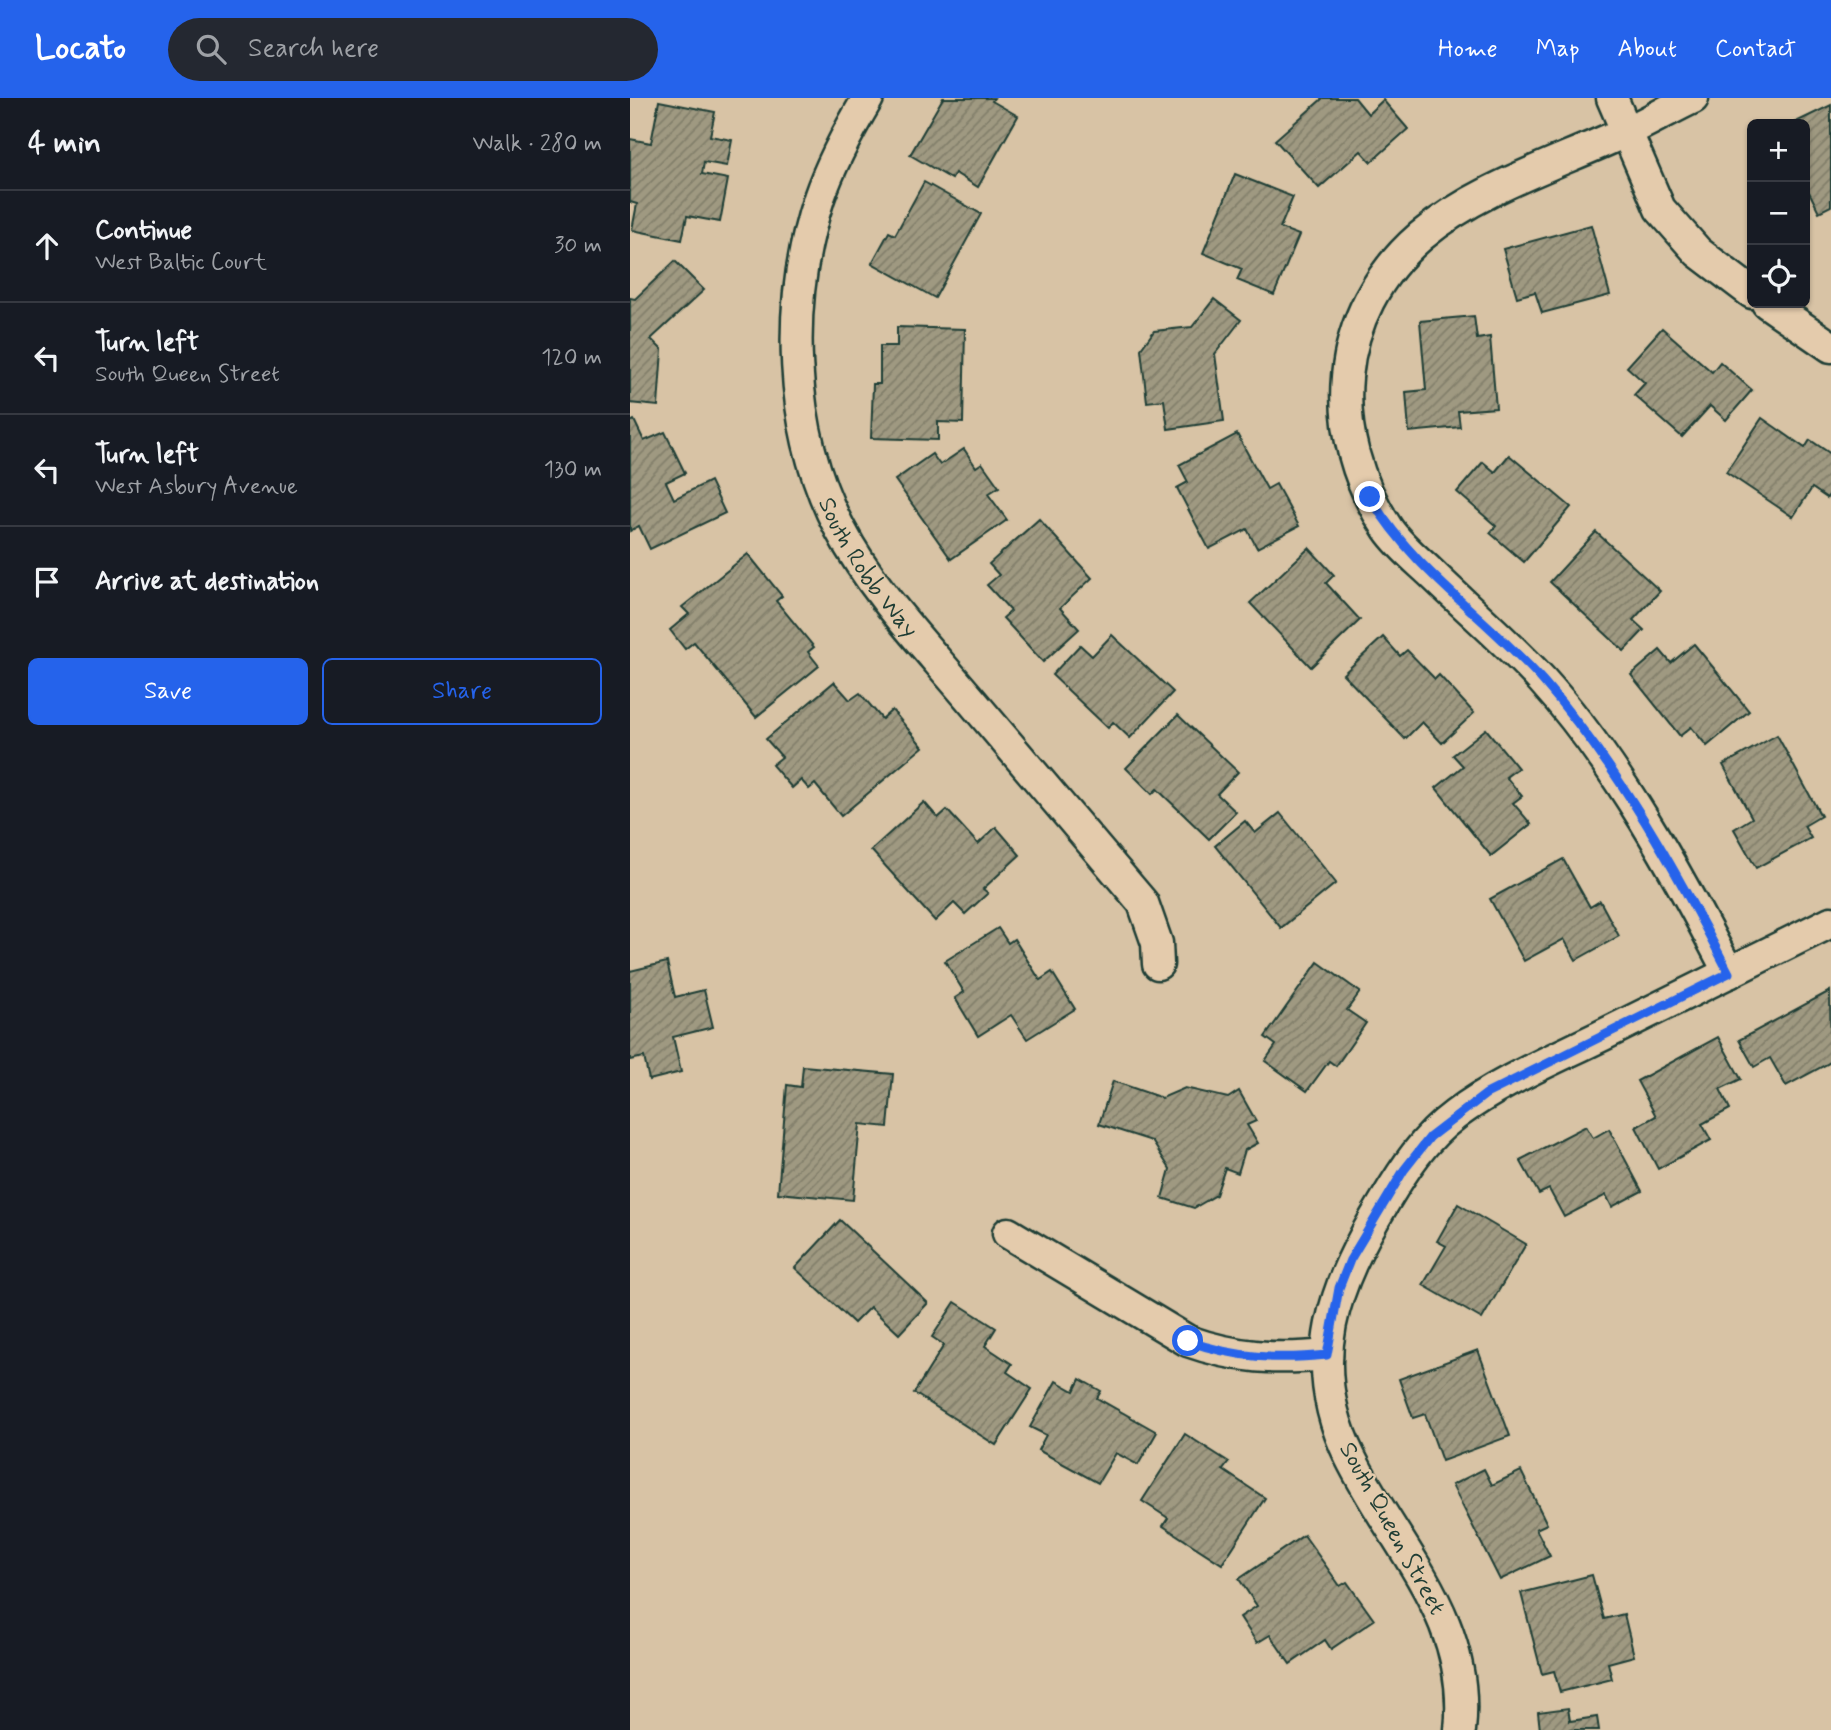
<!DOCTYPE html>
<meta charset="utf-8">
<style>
:root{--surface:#171b24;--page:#242831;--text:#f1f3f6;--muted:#9ea1a6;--line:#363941;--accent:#2563eb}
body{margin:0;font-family:Mynerve,sans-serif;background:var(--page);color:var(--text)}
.controls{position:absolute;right:21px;top:21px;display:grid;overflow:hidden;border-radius:10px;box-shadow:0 2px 5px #0004}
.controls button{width:63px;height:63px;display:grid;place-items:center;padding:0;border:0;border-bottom:2px solid var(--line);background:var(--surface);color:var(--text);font:35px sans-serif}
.stop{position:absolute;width:21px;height:21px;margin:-16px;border:5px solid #2563eb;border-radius:50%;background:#fff}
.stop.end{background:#2563eb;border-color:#fff;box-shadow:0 2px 7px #0008}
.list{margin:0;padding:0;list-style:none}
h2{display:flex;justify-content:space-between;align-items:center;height:91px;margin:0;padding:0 28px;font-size:30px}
h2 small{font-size:23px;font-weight:400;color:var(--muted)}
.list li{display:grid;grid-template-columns:46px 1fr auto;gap:21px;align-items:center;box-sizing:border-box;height:112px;padding:0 28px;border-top:2px solid var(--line)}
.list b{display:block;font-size:26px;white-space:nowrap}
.list p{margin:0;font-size:23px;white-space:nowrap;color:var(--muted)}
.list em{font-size:23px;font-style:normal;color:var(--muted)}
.actions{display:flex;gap:14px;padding:21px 28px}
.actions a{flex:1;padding:16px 0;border:2px solid var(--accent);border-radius:10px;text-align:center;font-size:24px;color:var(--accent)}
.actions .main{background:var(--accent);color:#fff}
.icon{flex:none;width:38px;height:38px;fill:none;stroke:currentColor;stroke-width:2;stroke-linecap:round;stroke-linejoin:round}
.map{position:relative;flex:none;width:1201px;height:1632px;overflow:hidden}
header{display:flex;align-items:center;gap:42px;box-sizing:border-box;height:98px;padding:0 35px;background:var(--accent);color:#fff}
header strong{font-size:33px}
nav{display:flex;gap:38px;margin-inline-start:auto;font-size:24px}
.search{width:490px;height:63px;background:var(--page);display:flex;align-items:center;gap:18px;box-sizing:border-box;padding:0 24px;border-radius:38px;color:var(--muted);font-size:26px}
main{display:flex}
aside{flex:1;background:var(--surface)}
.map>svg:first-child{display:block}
.building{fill:url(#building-hatch);stroke:#1f3d34;stroke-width:2}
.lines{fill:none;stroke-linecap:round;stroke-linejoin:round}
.minor-casing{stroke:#1f3d34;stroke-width:35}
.minor{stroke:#e4cbac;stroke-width:30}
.route{stroke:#2563eb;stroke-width:9}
.labels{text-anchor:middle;stroke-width:5;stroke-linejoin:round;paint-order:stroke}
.street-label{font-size:24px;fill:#1f3d34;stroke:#e4cbac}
</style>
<header>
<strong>Locato</strong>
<div class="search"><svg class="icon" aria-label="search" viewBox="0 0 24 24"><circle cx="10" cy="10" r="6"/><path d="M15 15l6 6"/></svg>Search here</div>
<nav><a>Home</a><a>Map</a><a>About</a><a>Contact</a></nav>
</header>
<main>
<aside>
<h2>4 min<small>Walk · 280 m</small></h2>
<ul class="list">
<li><svg class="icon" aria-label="ahead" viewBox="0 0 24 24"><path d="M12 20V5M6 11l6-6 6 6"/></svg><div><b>Continue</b><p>West Baltic Court</p></div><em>30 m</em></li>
<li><svg class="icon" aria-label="left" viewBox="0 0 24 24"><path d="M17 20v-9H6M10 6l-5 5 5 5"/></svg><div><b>Turn left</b><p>South Queen Street</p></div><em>120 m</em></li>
<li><svg class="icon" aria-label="left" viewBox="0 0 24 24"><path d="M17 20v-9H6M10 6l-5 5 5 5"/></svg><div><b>Turn left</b><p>West Asbury Avenue</p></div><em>130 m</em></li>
<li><svg class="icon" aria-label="arrive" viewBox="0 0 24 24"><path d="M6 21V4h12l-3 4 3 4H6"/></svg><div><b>Arrive at destination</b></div></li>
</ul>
<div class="actions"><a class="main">Save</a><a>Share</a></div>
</aside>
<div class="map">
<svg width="1201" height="1632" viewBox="0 0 1201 1632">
<defs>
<pattern id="building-hatch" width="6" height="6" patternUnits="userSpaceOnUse" patternTransform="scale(1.75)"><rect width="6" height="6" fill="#9f9981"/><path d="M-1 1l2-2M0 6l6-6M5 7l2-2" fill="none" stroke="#817e6a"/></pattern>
</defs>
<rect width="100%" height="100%" fill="#d8c3a5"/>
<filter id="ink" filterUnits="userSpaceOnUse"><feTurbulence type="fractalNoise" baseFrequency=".0143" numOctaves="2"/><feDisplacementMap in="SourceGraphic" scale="14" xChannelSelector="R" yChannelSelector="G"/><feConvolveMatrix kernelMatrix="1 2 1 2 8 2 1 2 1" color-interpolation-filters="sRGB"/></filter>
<g filter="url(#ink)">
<g class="building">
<path d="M 313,0 L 364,0 L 362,3 L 388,18 L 348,89 L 325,75 L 322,81 L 280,57 Z"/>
<path d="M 693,0 L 725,0 L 738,16 L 753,2 L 778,31 L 741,64 L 731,53 L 689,90 L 645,42 Z"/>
<path d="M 29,3 L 85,14 L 80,38 L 102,42 L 97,68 L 74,64 L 72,76 L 98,81 L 90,124 L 57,118 L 52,142 L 2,132 L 7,106 L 0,104 L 0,41 L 21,45 Z"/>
<path d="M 1201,7 L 1201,108 L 1189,114 L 1175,86 L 1175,26 L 1162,26 Z"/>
<path d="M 605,76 L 663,99 L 650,130 L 669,137 L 644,197 L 607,182 L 612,171 L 573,155 Z"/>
<path d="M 294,84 L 351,116 L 305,200 L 242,165 L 259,134 L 265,137 Z"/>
<path d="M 961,127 L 980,197 L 912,215 L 905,194 L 887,199 L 873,151 Z"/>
<path d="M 45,163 L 74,192 L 21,241 L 32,252 L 28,308 L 0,305 L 0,200 L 5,201 Z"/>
<path d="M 584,201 L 611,222 L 585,256 L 594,323 L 538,331 L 534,302 L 517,304 L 511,251 L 524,233 L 562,229 Z"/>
<path d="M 844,218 L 847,241 L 860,239 L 866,310 L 828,313 L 830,329 L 779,334 L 776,294 L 796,292 L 790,223 Z"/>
<path d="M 267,229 L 335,231 L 333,325 L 308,324 L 308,342 L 241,340 L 243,286 L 250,286 L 250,248 L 267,248 Z"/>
<path d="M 1032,230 L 1082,274 L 1090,264 L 1122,292 L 1096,322 L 1080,308 L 1052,339 L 1004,297 L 1015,285 L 997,269 Z"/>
<path d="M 1132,320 L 1175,350 L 1180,342 L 1201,356 L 1201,394 L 1197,400 L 1182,390 L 1163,419 L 1096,374 Z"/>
<path d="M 4,322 L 14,343 L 35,334 L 55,375 L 36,384 L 44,401 L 80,383 L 95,415 L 20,451 L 9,428 L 0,433 L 0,324 Z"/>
<path d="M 607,336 L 637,391 L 646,386 L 669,428 L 627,450 L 617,431 L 579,451 L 547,390 L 558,384 L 549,367 Z"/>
<path d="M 334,351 L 346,369 L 352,365 L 369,389 L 358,396 L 377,422 L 321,461 L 265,382 L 302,356 L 310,367 Z"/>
<path d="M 879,357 L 941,409 L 894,464 L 860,435 L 866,428 L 827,394 L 853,364 L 865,374 Z"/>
<path d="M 409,421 L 462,480 L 430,510 L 449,531 L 413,564 L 373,520 L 381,513 L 357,487 L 369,477 L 359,466 Z"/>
<path d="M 966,434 L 1030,493 L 1003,522 L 1014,532 L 994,553 L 920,484 Z"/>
<path d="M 679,450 L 704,477 L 696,485 L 730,522 L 681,569 L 620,505 Z"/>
<path d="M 118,456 L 152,498 L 146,503 L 184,549 L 178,554 L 189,568 L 126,619 L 64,544 L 55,551 L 40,532 L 59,516 L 52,509 Z"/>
<path d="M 482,537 L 543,594 L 500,640 L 483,624 L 478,630 L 422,577 L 450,547 L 462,558 Z"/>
<path d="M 753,539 L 770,558 L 777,552 L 805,581 L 809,577 L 844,615 L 812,645 L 792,624 L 775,641 L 713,576 Z"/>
<path d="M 1064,546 L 1119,613 L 1077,648 L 1061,629 L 1050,638 L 1001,577 L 1030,552 L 1041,565 Z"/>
<path d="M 204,584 L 220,602 L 230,595 L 252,621 L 262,612 L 293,649 L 211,718 L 185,686 L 179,691 L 171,682 L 162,690 L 142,667 L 152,659 L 136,641 Z"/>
<path d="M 548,617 L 608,674 L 587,696 L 606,714 L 579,741 L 527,691 L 522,696 L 496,670 Z"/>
<path d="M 856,631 L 888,670 L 876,679 L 892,698 L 883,705 L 901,726 L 861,758 L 806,690 L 833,668 L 823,657 Z"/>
<path d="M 1147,637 L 1191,718 L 1174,728 L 1181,740 L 1126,770 L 1104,731 L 1122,720 L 1093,667 Z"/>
<path d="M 294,704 L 308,720 L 317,712 L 348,746 L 366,729 L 390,757 L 353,791 L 358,795 L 335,816 L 324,805 L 305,823 L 241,752 Z"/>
<path d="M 650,715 L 706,785 L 651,830 L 585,748 L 615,723 L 625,735 Z"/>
<path d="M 933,761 L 960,809 L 970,803 L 989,838 L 946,862 L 934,841 L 894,863 L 860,801 Z"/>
<path d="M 368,830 L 378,845 L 384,841 L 410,882 L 422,874 L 445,911 L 397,941 L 381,917 L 348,938 L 325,900 L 334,894 L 315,863 Z"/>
<path d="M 37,864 L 45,899 L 74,892 L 83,929 L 43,939 L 51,974 L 19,982 L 14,959 L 0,962 L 0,873 Z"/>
<path d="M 688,864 L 730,894 L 717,912 L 736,925 L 706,968 L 699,963 L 677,993 L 635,963 L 646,947 L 635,939 Z"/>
<path d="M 1200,893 L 1201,964 L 1156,988 L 1140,960 L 1124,969 L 1109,942 Z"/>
<path d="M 1088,939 L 1111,981 L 1090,991 L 1100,1011 L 1072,1026 L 1081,1042 L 1028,1071 L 1006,1029 L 1026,1018 L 1007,983 Z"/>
<path d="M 173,968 L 263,976 L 258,1029 L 230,1026 L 223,1102 L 148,1095 L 157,987 L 171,989 Z"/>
<path d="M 483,983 L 532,1000 L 555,990 L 598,1000 L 609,993 L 626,1023 L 617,1027 L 628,1045 L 615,1052 L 608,1075 L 595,1070 L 586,1097 L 564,1110 L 532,1100 L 540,1071 L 522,1043 L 469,1026 Z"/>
<path d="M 956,1028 L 963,1040 L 979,1031 L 1012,1093 L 982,1109 L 976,1097 L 934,1119 L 919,1091 L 909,1096 L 890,1062 Z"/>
<path d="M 828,1106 L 896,1146 L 852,1221 L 793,1187 L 816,1148 L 807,1143 Z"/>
<path d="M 210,1122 L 298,1205 L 269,1236 L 240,1209 L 224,1225 L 165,1170 Z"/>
<path d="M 325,1204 L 366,1230 L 355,1248 L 382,1266 L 377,1274 L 402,1291 L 366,1347 L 284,1295 L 314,1247 L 302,1239 Z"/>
<path d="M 848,1252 L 880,1338 L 812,1363 L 795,1316 L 783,1320 L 769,1281 Z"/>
<path d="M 450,1281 L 471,1293 L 467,1300 L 527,1334 L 508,1367 L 486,1355 L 468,1385 L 408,1352 L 416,1337 L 400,1329 L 426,1283 L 444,1293 Z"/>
<path d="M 555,1336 L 599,1364 L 593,1372 L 635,1400 L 592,1466 L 533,1428 L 538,1420 L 512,1403 Z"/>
<path d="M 854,1371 L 862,1387 L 891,1373 L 917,1426 L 906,1431 L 920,1458 L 870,1482 L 822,1387 Z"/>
<path d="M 674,1437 L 710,1488 L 717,1484 L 744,1522 L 701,1551 L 695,1542 L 660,1566 L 640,1537 L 627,1545 L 610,1519 L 627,1508 L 609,1481 Z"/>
<path d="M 962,1477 L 974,1521 L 994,1516 L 1004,1558 L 978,1565 L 982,1581 L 930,1594 L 924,1573 L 912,1576 L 891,1495 Z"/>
<path d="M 938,1610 L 940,1623 L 967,1619 L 969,1632 L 910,1632 L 908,1614 Z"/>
</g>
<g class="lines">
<g class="minor-casing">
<g id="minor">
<path id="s1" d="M 238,0 C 219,32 201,65 189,100 C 155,204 158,332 210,431 C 242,492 290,542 335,595 C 394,665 454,735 513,805 L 527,845 L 528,866"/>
<path d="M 982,0 L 1030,111 L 1068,154 L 1122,195"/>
<path d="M 1063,0 C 1039,11 1017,25 993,35 C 926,66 848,90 791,138 C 701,215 695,336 758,431 C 769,447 786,461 800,474 C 837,510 877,544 912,582 C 987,665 1048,776 1099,875"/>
<path d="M 1137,205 L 1201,249"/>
<path d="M 378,1135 L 558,1243 C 606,1260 647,1262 697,1257"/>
<path d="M 830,1632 C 842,1521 766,1452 720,1359 C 673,1264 704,1187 755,1103 C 774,1071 794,1040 825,1017 C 869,984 922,962 971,938 C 1048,900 1125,862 1201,824"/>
</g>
</g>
<use href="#minor" class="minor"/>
</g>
</g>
<g class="lines" filter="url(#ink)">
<path class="route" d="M 558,1243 C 606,1260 647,1262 697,1257 L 709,1190 L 720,1162 L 774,1072 L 800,1039 L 856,996 L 1099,875 C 1047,774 989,670 914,584 C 857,519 784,474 740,399"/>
</g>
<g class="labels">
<g class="street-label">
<text dy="8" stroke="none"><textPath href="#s1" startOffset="499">South Robb Way</textPath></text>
<text transform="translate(763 1430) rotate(61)" y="8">South Queen Street</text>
</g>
</g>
</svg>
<div class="controls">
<button>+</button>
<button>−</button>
<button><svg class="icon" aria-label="locate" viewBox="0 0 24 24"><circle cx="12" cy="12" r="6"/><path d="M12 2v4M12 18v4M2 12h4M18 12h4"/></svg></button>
</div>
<div class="stop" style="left:558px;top:1243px"></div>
<div class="stop end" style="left:740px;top:399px"></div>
</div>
</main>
